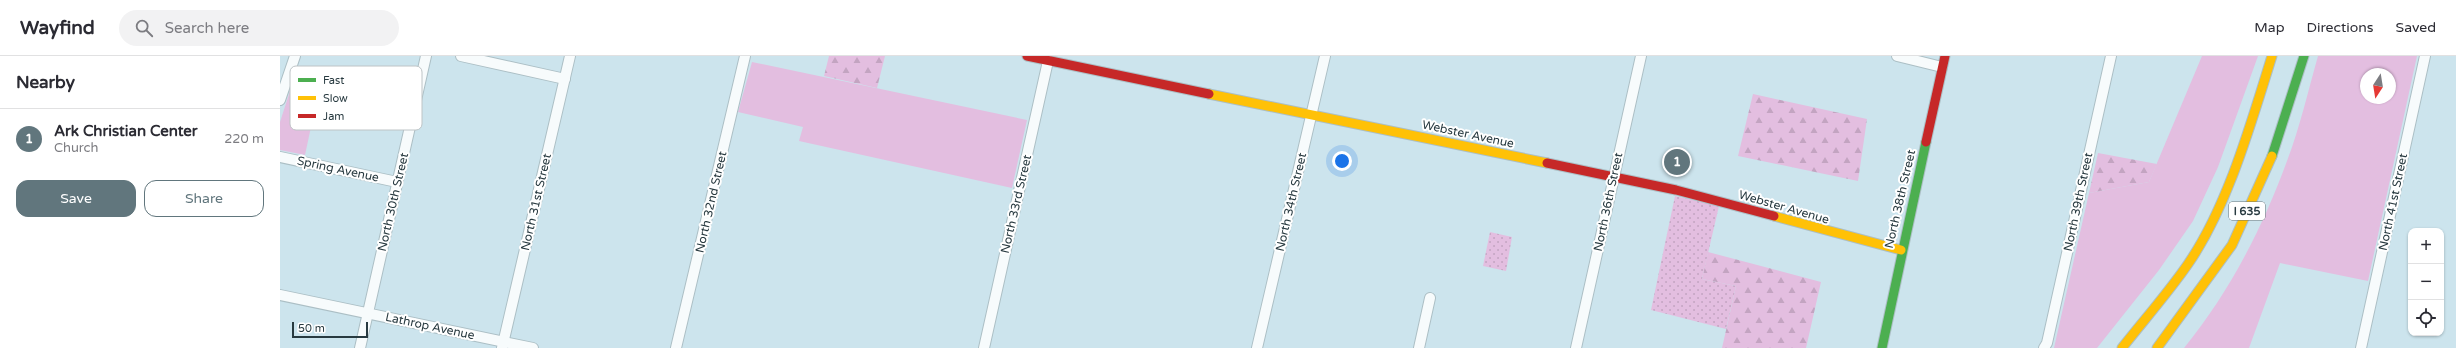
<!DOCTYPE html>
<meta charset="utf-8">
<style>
:root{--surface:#fff;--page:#f2f2f3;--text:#2b2b33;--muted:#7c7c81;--line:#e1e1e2;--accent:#61767d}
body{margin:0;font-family:"Varela Round",sans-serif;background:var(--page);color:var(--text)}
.controls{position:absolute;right:12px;bottom:12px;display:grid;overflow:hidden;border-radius:8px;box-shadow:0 1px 3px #0004}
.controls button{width:36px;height:36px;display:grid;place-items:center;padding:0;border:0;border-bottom:1px solid var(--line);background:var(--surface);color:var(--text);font:20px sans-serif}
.compass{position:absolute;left:2080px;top:12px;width:36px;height:36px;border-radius:50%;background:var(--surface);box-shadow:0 1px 3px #0004;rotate:192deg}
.scale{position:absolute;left:12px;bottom:10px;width:76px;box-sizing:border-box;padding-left:4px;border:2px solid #283a40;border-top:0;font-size:11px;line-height:14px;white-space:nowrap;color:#283a40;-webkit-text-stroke:3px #fff;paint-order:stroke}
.you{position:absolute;left:1062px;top:105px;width:14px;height:14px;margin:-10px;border:3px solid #fff;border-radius:50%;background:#1a73e8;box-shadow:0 0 0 6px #1a73e833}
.badge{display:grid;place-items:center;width:26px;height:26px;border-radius:50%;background:var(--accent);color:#fff;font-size:13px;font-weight:700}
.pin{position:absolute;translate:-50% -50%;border:2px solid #fff;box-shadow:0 1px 4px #0006}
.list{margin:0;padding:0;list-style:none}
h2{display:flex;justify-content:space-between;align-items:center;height:52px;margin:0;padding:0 16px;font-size:17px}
h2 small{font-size:13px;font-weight:400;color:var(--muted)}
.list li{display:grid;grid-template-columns:26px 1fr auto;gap:12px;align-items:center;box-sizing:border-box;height:60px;padding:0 16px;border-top:1px solid var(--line)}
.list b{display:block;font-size:15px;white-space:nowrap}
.list p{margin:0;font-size:13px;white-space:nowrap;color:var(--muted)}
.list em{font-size:13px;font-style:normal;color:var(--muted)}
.actions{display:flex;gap:8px;padding:12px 16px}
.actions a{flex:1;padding:9px 0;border:1px solid var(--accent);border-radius:12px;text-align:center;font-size:14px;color:var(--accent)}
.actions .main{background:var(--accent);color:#fff}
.icon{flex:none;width:22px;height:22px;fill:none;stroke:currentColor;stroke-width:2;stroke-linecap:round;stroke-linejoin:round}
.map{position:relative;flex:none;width:2176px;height:292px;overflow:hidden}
header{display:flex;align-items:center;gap:24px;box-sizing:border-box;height:56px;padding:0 20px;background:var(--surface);border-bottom:1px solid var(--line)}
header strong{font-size:19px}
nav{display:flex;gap:22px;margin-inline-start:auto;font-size:14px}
.search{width:280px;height:36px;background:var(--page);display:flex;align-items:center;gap:10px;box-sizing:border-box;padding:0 14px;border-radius:22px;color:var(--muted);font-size:15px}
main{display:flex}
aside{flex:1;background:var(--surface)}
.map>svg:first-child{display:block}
.grass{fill:#e3bee0;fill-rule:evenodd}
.forest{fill:url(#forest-firs)}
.garden{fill:url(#garden-dots)}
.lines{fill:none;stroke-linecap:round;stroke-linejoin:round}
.street-casing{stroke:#acbfc5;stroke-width:12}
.fast-casing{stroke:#acbfc5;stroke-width:11}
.slow-casing{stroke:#acbfc5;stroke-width:11}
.jam-casing{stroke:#acbfc5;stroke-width:11}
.street{stroke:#f7fbfc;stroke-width:10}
.fast{stroke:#4caf50;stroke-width:9}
.slow{stroke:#ffc107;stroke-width:9}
.jam{stroke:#c62828;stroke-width:9}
.labels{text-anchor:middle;stroke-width:4;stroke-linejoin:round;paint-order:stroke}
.shield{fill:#fff;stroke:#687579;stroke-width:1}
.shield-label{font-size:11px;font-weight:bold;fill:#283a40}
.street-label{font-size:12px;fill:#283a40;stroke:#fff}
.key{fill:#fff;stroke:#bec4c6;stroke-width:1}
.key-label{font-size:11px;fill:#283a40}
</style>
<header>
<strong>Wayfind</strong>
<div class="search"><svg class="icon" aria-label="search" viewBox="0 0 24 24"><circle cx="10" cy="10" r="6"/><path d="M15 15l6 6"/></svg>Search here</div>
<nav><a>Map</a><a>Directions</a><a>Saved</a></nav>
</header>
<main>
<aside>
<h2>Nearby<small></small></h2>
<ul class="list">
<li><span class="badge">1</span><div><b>Ark Christian Center</b><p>Church</p></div><em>220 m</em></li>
</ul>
<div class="actions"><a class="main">Save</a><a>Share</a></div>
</aside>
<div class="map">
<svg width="2176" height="292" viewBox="0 0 2176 292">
<defs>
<pattern id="forest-firs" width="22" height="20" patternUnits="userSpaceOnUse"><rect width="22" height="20" fill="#e3bee0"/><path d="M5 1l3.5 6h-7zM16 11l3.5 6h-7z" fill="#c3a4c1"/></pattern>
<pattern id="garden-dots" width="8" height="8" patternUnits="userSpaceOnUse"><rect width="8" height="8" fill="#e3bee0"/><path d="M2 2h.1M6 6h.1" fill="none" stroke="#c3a4c1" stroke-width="1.8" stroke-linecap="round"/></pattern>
</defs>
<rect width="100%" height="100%" fill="#cce4ed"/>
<g class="grass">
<path d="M 1922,0 L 1978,0 L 1938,111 L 1913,165 L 1879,214 L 1817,292 L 1774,292 L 1809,137 L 1869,126 Z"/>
<path d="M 2038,0 L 2137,0 L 2088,225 L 2000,207 L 1969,292 L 1904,292 C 1949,237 1983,171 2007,105 C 2020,71 2028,35 2038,0 ZM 2086,18 L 2110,18 L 2110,42 L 2086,42 Z"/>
<path d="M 472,6 L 747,64 L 732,132 L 519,85 L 523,71 L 458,56 Z"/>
<path d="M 11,32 L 38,38 L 25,99 L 0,94 L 0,66 Z"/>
</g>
<g class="forest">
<path d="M 549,0 L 605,0 L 597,32 L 544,20 Z"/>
<path d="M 1473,38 L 1587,63 L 1578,125 L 1458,100 Z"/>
<path d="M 1818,97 L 1877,108 L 1869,126 L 1809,137 Z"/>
<path d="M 1428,196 L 1541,226 L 1526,292 L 1442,292 L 1456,230 L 1422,223 Z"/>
</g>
<g class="garden">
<path d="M 1395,140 L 1439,150 L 1422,223 L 1456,230 L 1446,273 L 1371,254 Z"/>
<path d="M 1210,176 L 1232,181 L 1226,215 L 1203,210 Z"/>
</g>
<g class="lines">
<g class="street-casing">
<g id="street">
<path d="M 181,0 L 285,23"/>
<path d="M 1617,0 L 1662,11"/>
<path d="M 0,44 L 15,0"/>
<path d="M 0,101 L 117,126"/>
<path d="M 0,239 L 253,292"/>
<path d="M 80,292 L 146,0"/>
<path d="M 222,292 L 290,0"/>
<path d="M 396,292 L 465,0"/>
<path d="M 704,292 L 768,5"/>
<path d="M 977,292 L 1045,0"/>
<path d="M 1139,292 L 1150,242"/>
<path d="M 1296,292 L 1361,0"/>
<path d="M 1764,292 L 1767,287 L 1831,0"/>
<path d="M 2081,292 L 2145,0"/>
</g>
</g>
<g class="fast-casing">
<g id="fast">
<path d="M 1992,100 L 2024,0"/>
<path d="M 1602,292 L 1646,86"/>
</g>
</g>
<g class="slow-casing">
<g id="slow">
<path d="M 929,38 L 1267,107"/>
<path d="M 1494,160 L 1621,194"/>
<path d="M 1842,292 C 1864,264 1888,237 1908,208 C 1948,150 1971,67 1992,0"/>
<path d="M 1877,292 L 1952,189 L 1992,100"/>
</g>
</g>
<g class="jam-casing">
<g id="jam">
<path d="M 747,0 L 929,38"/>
<path d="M 1646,86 L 1665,0"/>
<path d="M 1267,107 L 1396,134 L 1494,160"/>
</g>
</g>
<use href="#street" class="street"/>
<use href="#fast" class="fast"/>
<use href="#slow" class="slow"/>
<use href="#jam" class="jam"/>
</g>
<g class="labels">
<rect class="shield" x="1949" y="146" width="36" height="18" rx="3"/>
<g class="shield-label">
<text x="1967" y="159">I 635</text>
</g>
<g class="street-label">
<text transform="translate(1188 78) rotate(12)" y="4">Webster Avenue</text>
<text transform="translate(58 113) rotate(12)" y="4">Spring Avenue</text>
<text transform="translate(1620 143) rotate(-77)" y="4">North 38th Street</text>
<text transform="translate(113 146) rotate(-77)" y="4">North 30th Street</text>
<text transform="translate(256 146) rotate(-77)" y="4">North 31st Street</text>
<text transform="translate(431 146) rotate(-77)" y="4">North 32nd Street</text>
<text transform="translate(1011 146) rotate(-77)" y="4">North 34th Street</text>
<text transform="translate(1328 146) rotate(-78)" y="4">North 36th Street</text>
<text transform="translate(1798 146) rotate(-78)" y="4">North 39th Street</text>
<text transform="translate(2113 146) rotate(-78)" y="4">North 41st Street</text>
<text transform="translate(736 148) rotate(-77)" y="4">North 33rd Street</text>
<text transform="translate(1504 151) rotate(16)" y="4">Webster Avenue</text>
<text transform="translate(150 270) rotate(12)" y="4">Lathrop Avenue</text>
</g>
</g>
<rect x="10" y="10" width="132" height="64" rx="6" class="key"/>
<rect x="18" y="22" width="18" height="4" fill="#4caf50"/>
<rect x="18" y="40" width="18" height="4" fill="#ffc107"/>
<rect x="18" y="58" width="18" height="4" fill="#c62828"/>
<g class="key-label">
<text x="43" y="28">Fast</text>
<text x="43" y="46">Slow</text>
<text x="43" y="64">Jam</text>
</g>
</svg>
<div class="controls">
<button>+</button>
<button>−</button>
<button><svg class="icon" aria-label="locate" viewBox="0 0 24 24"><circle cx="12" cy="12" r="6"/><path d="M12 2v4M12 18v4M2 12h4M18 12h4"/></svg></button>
</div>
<svg class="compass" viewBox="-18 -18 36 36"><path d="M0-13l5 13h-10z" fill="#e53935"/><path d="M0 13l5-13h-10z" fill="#7c7c81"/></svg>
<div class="scale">50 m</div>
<div class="you"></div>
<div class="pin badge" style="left:1397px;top:106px">1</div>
</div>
</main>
